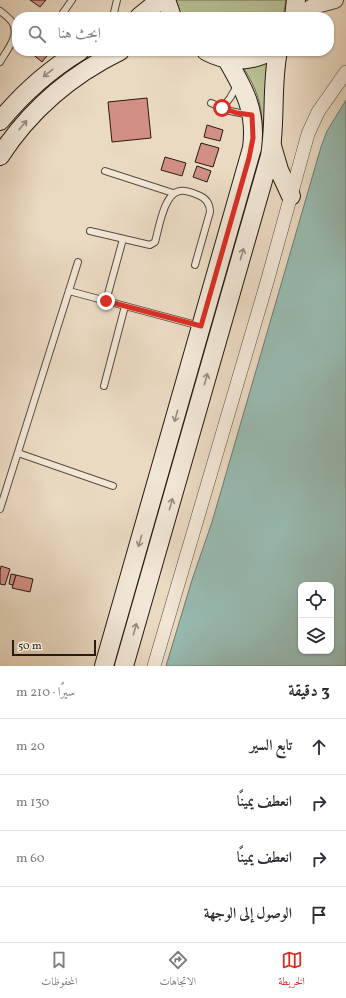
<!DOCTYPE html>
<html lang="ar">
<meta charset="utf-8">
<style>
:root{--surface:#fff;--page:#f2f2f3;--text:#2b2b33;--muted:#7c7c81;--line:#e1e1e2;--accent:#d93025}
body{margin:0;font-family:Vollkorn,Amiri,serif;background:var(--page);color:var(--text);direction:rtl}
.controls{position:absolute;right:12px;bottom:12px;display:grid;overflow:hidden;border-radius:8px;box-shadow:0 1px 3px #0004}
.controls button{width:36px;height:36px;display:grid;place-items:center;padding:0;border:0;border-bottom:1px solid var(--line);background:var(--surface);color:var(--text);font:20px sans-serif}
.scale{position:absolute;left:12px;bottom:10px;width:84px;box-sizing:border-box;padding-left:4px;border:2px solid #271b12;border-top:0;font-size:11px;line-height:14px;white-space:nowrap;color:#271b12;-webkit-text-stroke:3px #f1e7d7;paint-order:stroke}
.stop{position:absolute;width:12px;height:12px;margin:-9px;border:3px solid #d93025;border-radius:50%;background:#fff}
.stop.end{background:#d93025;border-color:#fff;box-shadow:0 1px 4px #0008}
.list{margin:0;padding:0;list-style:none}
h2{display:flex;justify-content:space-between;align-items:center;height:52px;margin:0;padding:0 16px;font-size:17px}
h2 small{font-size:13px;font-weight:400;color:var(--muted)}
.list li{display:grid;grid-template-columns:26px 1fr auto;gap:12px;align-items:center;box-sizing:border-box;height:56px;padding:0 16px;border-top:1px solid var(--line)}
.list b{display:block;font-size:15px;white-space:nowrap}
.list em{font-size:13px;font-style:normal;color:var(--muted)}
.icon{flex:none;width:22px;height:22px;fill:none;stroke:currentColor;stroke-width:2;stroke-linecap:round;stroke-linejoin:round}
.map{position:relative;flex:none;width:346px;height:666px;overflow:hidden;direction:ltr}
.search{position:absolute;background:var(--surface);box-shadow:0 1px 3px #0004;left:12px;right:12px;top:12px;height:44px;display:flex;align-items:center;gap:10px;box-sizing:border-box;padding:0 14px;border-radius:16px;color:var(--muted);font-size:15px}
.sheet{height:276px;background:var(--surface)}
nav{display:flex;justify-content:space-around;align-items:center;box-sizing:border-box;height:56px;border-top:1px solid var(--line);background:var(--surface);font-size:11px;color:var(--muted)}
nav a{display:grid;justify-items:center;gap:2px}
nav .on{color:var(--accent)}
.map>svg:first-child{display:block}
.green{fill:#b7c093;stroke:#6f6e52}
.water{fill:#98bbb2;stroke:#6b7b72;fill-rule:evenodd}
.building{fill:#d28f84;stroke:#271b12}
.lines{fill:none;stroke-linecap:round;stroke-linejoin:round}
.service-casing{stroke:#584b3e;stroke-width:8}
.minor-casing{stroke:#584b3e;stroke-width:14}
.tertiary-casing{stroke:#584b3e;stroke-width:18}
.secondary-casing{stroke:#271b12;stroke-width:20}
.service{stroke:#f1e7d7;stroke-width:6}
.minor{stroke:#f1e7d7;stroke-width:13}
.tertiary{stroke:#f1e7d7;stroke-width:16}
.secondary{stroke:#f1e7d7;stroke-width:18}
.oneway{stroke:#968b7e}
.route{stroke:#d93025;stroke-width:5}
</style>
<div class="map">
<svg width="346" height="666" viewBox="0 0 346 666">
<rect width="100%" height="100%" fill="#eadac2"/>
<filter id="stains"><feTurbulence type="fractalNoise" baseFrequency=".005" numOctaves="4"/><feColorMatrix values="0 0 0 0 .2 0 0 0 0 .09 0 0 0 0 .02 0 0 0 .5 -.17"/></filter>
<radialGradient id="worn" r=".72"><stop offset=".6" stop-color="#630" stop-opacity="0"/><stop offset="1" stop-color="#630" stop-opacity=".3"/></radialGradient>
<g class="green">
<path d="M 176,0 L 286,0 L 283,17 L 182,17 Z"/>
<path d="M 270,60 L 267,137 L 118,666 L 112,666 L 262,126 C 262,104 256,87 244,69 L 257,66 Z"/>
</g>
<path class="water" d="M 346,100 L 346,666 L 166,666 L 192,580 L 212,522 L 321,147 L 327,131 ZM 301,585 L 331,585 L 331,651 L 301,651 Z"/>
<g class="building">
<path d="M 30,0 L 46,0 L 40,7 Z"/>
<path d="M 29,51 L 51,51 L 42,62 Z"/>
<path d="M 147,98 L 151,138 L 112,142 L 108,102 Z"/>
<path d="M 207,125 L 223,130 L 220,141 L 204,137 Z"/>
<path d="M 201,143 L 219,148 L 213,167 L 195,162 Z"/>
<path d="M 165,157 L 186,163 L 182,176 L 161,170 Z"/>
<path d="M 197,166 L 211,171 L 207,182 L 193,177 Z"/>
<path d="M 1,566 L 10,569 L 5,585 L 0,584 L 0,571 Z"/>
<path d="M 11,574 L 16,575 L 13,585 L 9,584 Z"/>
<path d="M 16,575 L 33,579 L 30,592 L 12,588 Z"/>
</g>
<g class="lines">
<g class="service-casing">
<g id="service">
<path d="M 0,11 C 4,14 9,18 12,22 C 21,35 6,51 0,62"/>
<path d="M 60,17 L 72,0"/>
<path d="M 113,17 L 117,0"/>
<path d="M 211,103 L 230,111 L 250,115"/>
<path d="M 222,108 L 230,98 L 238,84"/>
<path d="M 105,171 L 173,193"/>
<path d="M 90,231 L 150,245 L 155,242 C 159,228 164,193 180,191 C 186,190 193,193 198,195 C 206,198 210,204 210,212 L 195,265"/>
<path d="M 69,291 L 200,326"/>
<path d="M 106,301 L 123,239"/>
<path d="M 104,386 L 125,306"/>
<path d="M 18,453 L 113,486"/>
<path d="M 0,509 L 78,262"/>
</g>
</g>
<g class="minor-casing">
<path id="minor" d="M 154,666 L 267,282 L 308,134 L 318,112 L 346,72"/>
</g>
<g class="tertiary-casing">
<path id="tertiary" d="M 296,17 L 316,5 L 335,0"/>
</g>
<g class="secondary-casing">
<g id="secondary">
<path d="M 166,0 L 172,17"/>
<path d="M 139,17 L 160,0"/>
<path d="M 294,17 L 296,0"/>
<path d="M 206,51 C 226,62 250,63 270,51"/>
<path d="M 0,121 C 23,93 49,70 80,51"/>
<path d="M 272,146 L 279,170 L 291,196"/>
<path d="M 0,156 C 30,110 71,75 120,51"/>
<path d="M 104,666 L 252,148 C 257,111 244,89 226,58"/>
<path d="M 124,666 L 270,156 C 276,121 271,86 278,51"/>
</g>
</g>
<use href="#service" class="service"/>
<use href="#minor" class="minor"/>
<use href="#tertiary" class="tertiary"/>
<use href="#secondary" class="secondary"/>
</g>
<defs><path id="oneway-shaft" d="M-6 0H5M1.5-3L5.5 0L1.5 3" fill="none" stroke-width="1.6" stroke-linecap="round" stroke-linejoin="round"/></defs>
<g class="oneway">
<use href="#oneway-shaft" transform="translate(48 73) rotate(142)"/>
<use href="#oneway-shaft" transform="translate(23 125) rotate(-50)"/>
<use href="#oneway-shaft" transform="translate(242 254) rotate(-74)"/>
<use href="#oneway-shaft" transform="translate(206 379) rotate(-74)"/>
<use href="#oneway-shaft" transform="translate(176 416) rotate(106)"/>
<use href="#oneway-shaft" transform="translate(171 504) rotate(-74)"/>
<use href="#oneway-shaft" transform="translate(140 541) rotate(106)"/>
<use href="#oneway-shaft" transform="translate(135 629) rotate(-74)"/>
</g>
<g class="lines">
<path class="route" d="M 106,301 L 201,326 L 249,158 L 253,138 L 252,115 L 237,113 L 222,108"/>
</g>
<rect width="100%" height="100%" filter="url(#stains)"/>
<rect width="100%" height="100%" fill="url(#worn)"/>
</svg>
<div class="controls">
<button><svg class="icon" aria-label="locate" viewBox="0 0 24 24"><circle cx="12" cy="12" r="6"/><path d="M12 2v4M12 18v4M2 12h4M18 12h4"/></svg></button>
<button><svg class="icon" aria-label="layers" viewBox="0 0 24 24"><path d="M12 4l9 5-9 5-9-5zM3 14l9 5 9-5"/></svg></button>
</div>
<div class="scale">50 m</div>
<div class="stop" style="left:222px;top:108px"></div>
<div class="stop end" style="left:106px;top:301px"></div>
<div class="search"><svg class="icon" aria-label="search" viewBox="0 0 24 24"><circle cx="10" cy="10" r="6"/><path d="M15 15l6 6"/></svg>ابحث هنا</div>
</div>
<section class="sheet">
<h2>3 دقيقة<small>سيرًا · 210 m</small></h2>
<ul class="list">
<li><svg class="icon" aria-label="ahead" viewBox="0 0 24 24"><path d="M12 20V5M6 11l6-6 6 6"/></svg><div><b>تابع السير</b></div><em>20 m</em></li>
<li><svg class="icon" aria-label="right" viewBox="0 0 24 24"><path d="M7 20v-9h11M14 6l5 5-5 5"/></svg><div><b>انعطف يمينًا</b></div><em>130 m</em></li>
<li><svg class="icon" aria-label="right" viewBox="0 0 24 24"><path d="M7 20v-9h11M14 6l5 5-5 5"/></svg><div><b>انعطف يمينًا</b></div><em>60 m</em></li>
<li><svg class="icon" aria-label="arrive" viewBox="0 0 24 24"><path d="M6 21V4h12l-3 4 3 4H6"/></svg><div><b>الوصول إلى الوجهة</b></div></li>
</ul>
</section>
<nav>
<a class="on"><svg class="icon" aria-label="map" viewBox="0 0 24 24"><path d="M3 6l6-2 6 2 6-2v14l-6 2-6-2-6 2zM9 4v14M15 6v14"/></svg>الخريطة</a>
<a><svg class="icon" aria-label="directions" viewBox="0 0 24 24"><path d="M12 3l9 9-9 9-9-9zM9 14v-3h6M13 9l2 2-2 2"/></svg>الاتجاهات</a>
<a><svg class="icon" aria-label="saved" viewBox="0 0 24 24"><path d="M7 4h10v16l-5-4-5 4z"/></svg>المحفوظات</a>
</nav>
